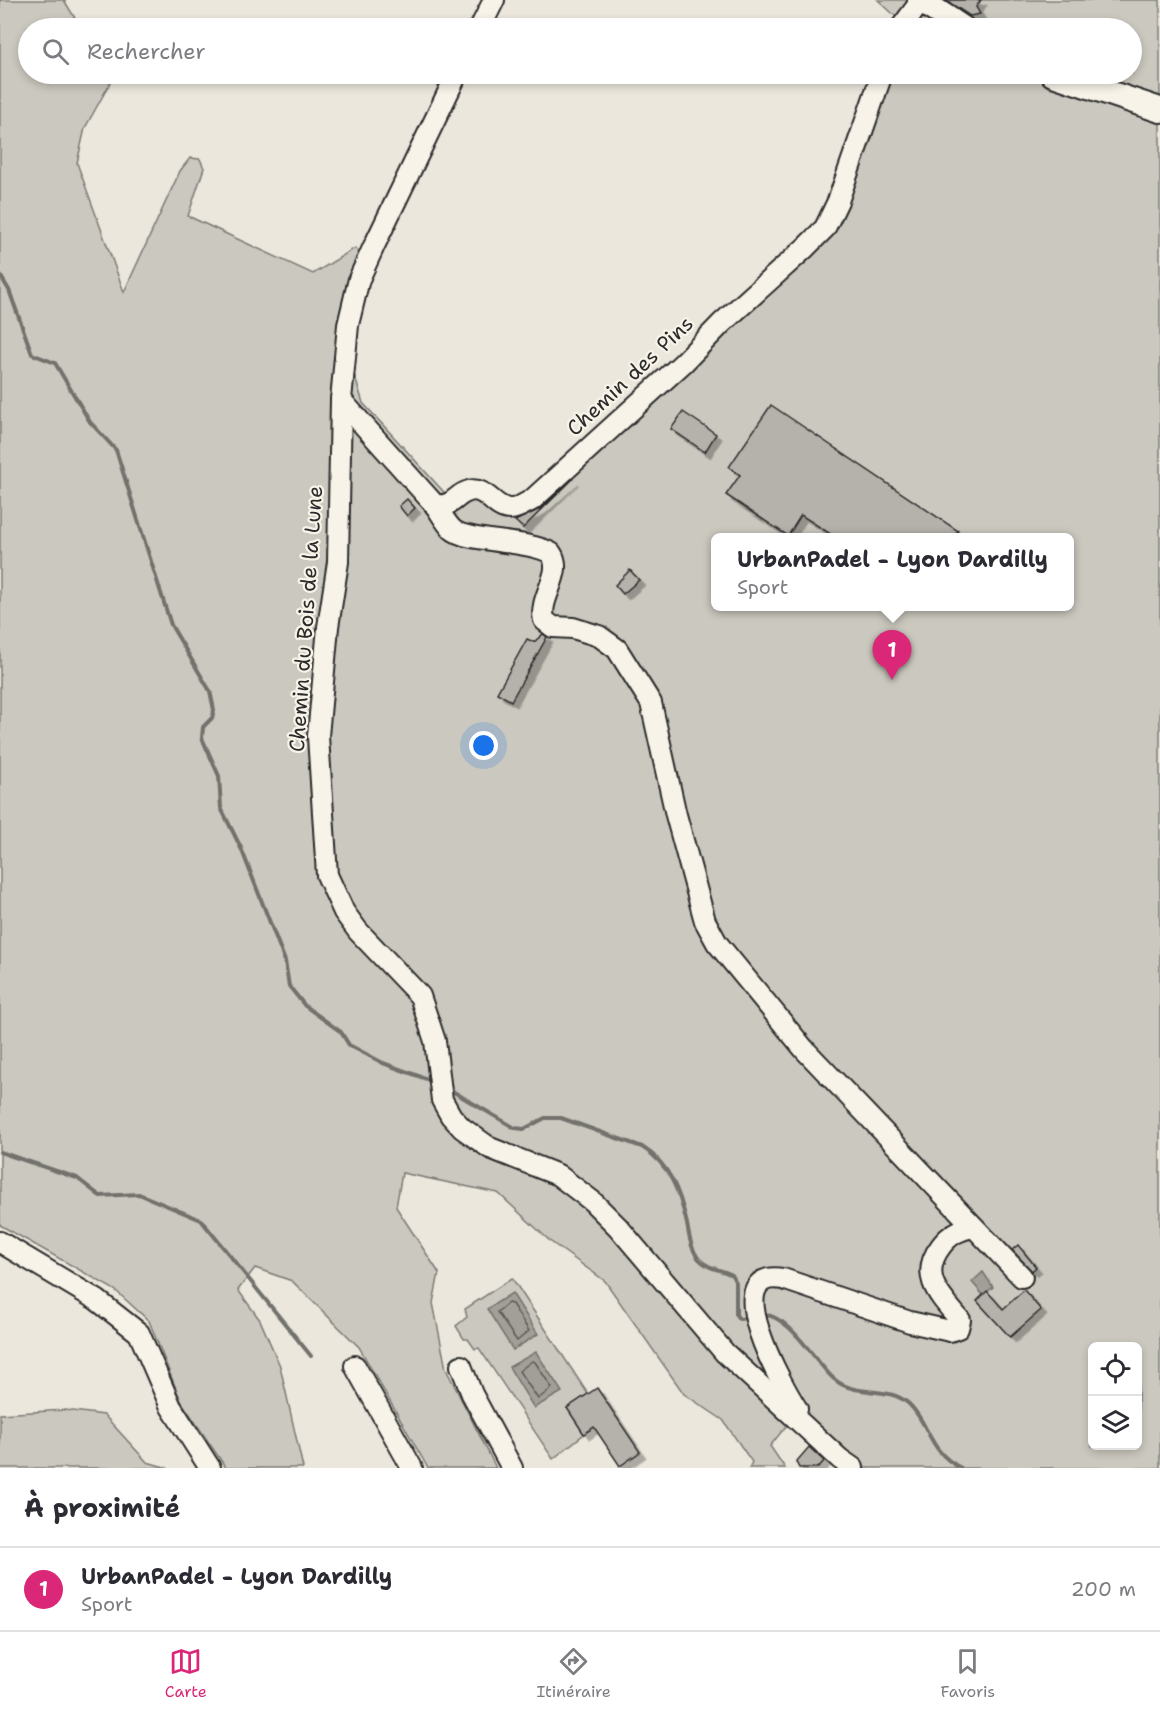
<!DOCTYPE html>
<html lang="fr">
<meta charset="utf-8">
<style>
:root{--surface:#fff;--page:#f2f2f3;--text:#2b2b33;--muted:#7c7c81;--line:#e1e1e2;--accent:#db2777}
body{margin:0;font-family:"Shantell Sans",sans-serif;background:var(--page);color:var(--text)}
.controls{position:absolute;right:18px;bottom:18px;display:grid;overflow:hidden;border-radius:9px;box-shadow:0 3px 9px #0003}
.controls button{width:54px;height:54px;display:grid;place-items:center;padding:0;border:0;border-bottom:2px solid var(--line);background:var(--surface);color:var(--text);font:30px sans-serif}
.you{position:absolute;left:484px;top:746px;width:21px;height:21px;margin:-15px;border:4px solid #fff;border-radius:50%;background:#1a73e8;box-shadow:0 0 0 9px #1a73e833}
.badge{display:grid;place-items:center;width:39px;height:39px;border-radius:50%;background:var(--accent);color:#fff;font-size:20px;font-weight:700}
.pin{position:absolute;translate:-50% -50px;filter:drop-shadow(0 2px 3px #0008)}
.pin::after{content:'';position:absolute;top:32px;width:21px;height:18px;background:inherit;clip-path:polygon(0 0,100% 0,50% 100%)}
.popup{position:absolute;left:711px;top:533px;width:363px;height:78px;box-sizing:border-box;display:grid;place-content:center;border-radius:9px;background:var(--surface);filter:drop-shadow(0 2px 4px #0005);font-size:20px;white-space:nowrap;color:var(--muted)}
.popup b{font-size:22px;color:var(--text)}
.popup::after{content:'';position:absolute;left:50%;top:100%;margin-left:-12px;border:12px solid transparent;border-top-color:var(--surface)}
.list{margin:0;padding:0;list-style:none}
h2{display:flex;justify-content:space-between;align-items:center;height:78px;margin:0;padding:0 24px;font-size:26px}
h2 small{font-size:20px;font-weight:400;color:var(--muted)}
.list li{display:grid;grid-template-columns:39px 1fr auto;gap:18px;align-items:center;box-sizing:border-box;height:84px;padding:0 24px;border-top:2px solid var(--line)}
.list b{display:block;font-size:22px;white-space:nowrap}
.list p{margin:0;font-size:20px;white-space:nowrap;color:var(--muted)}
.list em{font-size:20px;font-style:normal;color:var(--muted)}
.icon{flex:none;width:33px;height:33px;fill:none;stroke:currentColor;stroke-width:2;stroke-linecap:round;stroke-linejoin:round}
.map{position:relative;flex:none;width:1160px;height:1468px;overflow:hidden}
.search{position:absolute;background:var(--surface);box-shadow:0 3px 9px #0003;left:18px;right:18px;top:18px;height:66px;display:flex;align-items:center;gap:15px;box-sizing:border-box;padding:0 21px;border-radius:33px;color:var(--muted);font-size:22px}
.sheet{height:162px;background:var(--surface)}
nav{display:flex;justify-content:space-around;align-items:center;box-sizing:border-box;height:84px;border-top:2px solid var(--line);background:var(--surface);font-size:16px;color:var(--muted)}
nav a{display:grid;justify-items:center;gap:3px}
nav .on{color:var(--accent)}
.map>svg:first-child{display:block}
.green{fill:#cbc8bf;stroke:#7b7a75;stroke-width:1.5;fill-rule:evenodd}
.water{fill:#a29f98;stroke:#72716c;stroke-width:1.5}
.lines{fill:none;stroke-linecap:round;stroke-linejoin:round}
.shore{stroke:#5b5957;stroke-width:1.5}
.stream{stroke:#72716c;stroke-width:4}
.building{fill:#b5b2ab;stroke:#2b2b2b;stroke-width:1.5;filter:url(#shadow)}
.minor-casing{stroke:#2b2b2b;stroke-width:24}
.major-casing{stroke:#2b2b2b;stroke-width:28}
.minor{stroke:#f7f3e8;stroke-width:20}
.major{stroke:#f7f3e8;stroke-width:24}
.labels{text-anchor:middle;stroke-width:4.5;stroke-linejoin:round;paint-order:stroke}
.street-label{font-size:21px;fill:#2b2b2b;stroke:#f7f3e8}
</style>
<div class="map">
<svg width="1160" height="1468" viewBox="0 0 1160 1468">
<defs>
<filter id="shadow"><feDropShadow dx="5.5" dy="5.5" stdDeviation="0" flood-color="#0004"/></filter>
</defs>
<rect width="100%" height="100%" fill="#ebe7dd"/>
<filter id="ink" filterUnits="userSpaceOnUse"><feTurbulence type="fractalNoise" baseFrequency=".0167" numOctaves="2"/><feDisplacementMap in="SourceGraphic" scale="12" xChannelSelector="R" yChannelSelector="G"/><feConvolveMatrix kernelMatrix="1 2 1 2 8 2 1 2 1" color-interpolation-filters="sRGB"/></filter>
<g filter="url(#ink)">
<g class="green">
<path d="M 0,0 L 64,0 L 81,28 L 28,28 L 28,74 L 115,74 L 85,128 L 77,163 L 124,292 L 180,171 L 190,158 L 200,159 L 204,168 L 188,216 L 313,274 L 355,248 L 366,263 L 346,348 L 363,403 L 453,502 L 469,491 L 512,510 L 824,228 L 882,74 L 1132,74 L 1132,28 L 901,28 L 904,24 L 878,0 L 1160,0 L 1160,1468 L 865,1468 L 846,1456 L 799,1410 L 770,1446 L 785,1468 L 749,1468 L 752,1462 L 723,1420 L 684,1394 L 605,1281 L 551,1242 L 498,1193 L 402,1173 L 396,1207 L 439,1273 L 433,1303 L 446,1369 L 496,1468 L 428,1468 L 359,1347 L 292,1281 L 255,1268 L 238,1290 L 260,1320 L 280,1366 L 303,1468 L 226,1468 L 181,1401 L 149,1321 L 115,1290 L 0,1225 ZM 715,538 L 1069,538 L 1069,606 L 715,606 ZM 1092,1346 L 1138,1346 L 1138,1446 L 1092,1446 Z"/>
<path d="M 512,1278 L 588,1394 L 567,1408 L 584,1434 L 553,1459 L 479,1348 L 475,1349 L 468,1339 L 464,1339 L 456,1326 L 467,1317 L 465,1309 Z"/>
<path d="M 65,1410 L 104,1415 L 147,1462 L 168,1468 L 0,1468 L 0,1414 Z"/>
</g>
<g class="water">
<path d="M 983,1272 L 993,1287 L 983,1295 L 972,1282 Z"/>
<path d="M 512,1293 L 538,1334 L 513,1350 L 487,1309 Z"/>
<path d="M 536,1352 L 562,1392 L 534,1408 L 509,1367 Z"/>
</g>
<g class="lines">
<g class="shore">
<path d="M 508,1303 L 512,1304 L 529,1331 L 517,1341 L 497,1312 Z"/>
<path d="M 532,1361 L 535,1362 L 552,1388 L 538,1399 L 519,1371 Z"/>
</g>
<g class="stream">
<path d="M 0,275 L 9,290 L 32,354 L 55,363 L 90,422 L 116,450 L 171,625 L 210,691 L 214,710 L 212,718 L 203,727 L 202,738 L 219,776 L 221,808 L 241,848 L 285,961 L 289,986 L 305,1006 L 341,1032 L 349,1045 L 383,1063 L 432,1081"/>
<path d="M 447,1088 L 515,1128 L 524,1129 L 545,1118 L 561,1118 L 642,1147 C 670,1164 680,1193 687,1224 C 689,1236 691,1249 699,1259 C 708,1269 720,1269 732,1275 L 736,1283 L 736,1315 L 739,1319 L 750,1318"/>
<path d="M 0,1152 L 77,1178 L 100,1196 L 139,1194 L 201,1220 L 311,1356"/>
<path d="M 763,1315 C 788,1313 816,1363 833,1378 C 855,1399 887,1384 909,1404 C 930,1424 928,1452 961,1468"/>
</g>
</g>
<g class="building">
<path d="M 946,0 L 981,0 L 976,7 L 980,14 L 970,16 Z"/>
<path d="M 771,405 L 958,531 L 953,537 L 835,537 L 801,515 L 788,536 L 726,495 L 740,475 L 729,467 Z"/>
<path d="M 683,412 L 716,434 L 705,452 L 671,429 Z"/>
<path d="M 573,479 L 523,528 L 515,521 L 540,509 Z"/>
<path d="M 407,499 L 415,508 L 407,516 L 399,506 Z"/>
<path d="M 630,570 L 639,580 L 623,594 L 615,585 Z"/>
<path d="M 543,634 L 547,637 L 511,701 L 497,693 L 527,639 L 534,642 Z"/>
<path d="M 1018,1245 L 1036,1267 L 1032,1271 L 1012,1250 Z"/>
<path d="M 1024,1290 L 1041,1310 L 1010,1337 L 977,1301 L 987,1291 L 1003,1309 Z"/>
<path d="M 597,1388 L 640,1452 L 620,1466 L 594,1427 L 584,1434 L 567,1408 Z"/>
<path d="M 809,1447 L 824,1461 L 818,1468 L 799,1468 L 796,1462 Z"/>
</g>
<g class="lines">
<g class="minor-casing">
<g id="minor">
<path d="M 480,28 L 494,0"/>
<path d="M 901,28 L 921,1"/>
<path d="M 457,74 L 374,246 L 359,279 L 348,325 L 341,400 L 338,562 L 328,627 L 318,736 L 327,875 L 344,912 L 358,931 L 420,996 L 435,1041 L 442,1100 L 451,1116 L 462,1128 L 490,1148 L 558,1175 L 592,1201 L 618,1227 L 725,1353 L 840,1459 L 853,1468"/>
<path d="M 341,400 L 435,505 C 455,507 454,495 469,491 C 487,486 494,510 511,509 C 517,509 526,503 532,500 L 683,363 L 722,323 L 805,248 L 825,228 L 838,201 L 882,74"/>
<path d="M 435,505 C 441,513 445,522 452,529 C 466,543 526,539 551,553 C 565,573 538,597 544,620 L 553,627 L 573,628 L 599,636 L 617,649 L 651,703 L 676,815 L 705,921 L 717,943 L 804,1049 L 1022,1277"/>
<path d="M 0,1242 L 97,1300 L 139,1333 L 171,1407 L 210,1468"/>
<path d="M 355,1366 L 412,1468"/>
<path d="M 461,1366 L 472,1394 L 512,1468"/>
<path d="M 797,1409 C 784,1389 715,1268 783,1279 L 910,1322 L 950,1331 L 958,1328 L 960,1320 C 940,1296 918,1276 941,1246 C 950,1234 959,1230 973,1227"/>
</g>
</g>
<g class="major-casing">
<g id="major">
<path d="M 920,0 L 962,28"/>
<path d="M 1053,74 L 1160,110"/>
</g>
</g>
<use href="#minor" class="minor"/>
<use href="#major" class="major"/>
</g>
</g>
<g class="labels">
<g class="street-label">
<text transform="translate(630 376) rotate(-43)" y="7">Chemin des Pins</text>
<text transform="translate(306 619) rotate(-86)" y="7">Chemin du Bois de la Lune</text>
</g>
</g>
</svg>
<div class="controls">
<button><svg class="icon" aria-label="locate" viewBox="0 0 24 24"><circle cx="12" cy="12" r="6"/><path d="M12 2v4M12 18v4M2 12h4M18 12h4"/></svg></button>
<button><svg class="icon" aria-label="layers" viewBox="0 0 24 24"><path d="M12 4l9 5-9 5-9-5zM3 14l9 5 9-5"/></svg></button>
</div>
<div class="you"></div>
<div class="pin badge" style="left:892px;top:680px">1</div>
<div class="popup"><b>UrbanPadel - Lyon Dardilly</b>Sport</div>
<div class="search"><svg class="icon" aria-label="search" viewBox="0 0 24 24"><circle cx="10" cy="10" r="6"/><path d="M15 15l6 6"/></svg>Rechercher</div>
</div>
<section class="sheet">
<h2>À proximité<small></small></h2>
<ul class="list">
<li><span class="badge">1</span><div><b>UrbanPadel - Lyon Dardilly</b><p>Sport</p></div><em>200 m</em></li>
</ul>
</section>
<nav>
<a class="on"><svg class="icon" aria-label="map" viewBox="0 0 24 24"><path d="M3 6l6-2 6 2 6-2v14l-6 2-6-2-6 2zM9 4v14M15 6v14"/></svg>Carte</a>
<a><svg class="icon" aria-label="directions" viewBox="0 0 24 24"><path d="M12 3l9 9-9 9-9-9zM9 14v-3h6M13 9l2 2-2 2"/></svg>Itinéraire</a>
<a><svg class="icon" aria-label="saved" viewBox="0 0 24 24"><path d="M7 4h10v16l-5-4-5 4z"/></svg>Favoris</a>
</nav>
